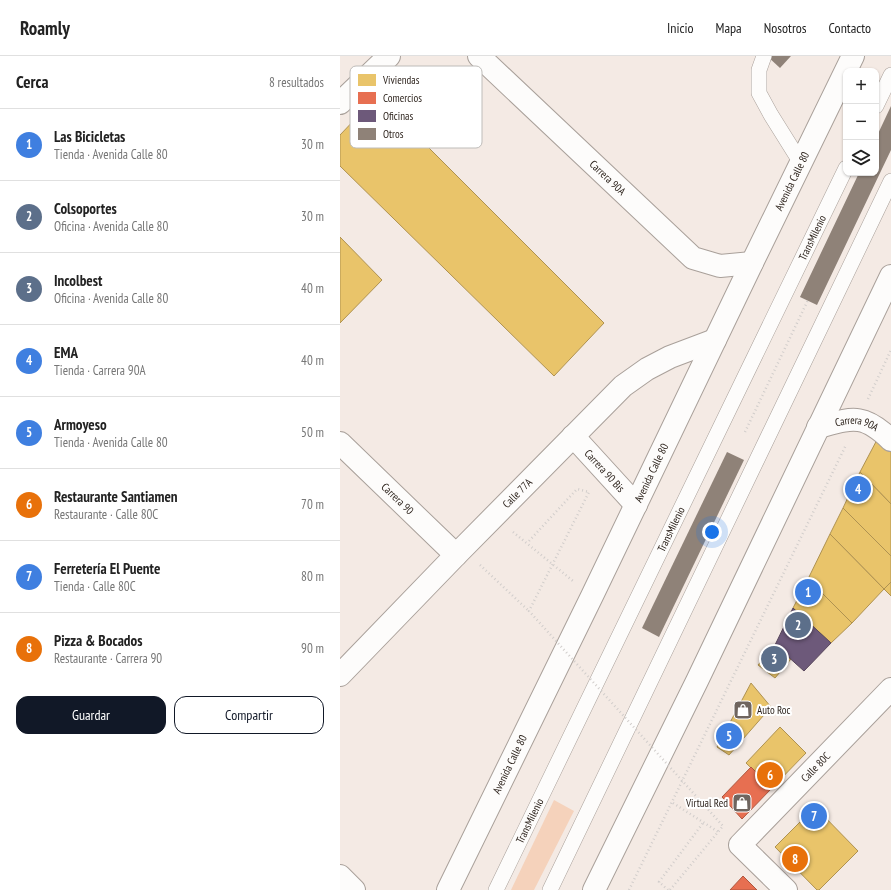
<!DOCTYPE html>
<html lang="es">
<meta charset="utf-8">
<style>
:root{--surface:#fff;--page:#f6f6f6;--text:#222;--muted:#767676;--line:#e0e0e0;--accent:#111827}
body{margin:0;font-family:"PT Sans Narrow",sans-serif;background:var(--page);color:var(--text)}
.controls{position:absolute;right:12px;top:12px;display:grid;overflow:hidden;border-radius:8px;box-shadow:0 1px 3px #0004}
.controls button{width:36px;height:36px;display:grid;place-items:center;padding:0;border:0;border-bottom:1px solid var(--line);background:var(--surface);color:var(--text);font:20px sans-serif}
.you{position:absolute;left:372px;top:476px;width:14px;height:14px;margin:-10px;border:3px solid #fff;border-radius:50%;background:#1a73e8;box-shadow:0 0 0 6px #1a73e833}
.badge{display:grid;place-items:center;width:26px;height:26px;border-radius:50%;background:var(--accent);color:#fff;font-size:13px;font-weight:700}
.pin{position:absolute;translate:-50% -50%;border:2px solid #fff;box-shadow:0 1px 4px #0006}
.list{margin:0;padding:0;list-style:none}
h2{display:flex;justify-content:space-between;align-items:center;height:52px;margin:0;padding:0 16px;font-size:17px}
h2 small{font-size:13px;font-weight:400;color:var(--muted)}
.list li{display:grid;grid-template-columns:26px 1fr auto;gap:12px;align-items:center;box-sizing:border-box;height:72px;padding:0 16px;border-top:1px solid var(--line)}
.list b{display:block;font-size:15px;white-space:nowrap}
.list p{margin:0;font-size:13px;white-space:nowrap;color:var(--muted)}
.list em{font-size:13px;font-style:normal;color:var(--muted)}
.actions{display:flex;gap:8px;padding:12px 16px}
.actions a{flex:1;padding:9px 0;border:1px solid var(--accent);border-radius:12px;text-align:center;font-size:14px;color:var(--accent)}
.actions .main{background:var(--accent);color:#fff}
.icon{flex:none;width:22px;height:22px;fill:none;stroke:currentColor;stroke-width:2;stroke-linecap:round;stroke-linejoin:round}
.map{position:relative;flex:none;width:551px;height:834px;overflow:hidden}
header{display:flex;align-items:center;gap:24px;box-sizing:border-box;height:56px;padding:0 20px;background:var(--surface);border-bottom:1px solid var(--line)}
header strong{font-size:19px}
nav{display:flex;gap:22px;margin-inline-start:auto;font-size:14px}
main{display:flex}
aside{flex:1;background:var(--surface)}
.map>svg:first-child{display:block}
.green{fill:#f5d2bb}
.homes{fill:#e9c46a;stroke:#af9251}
.shops{fill:#e76f51;stroke:#ae5740}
.offices{fill:#6d597a;stroke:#58475c}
.building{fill:#8f8278}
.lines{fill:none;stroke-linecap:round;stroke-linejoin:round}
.service-casing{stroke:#a9a09a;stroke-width:16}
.minor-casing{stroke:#a9a09a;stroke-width:24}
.tertiary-casing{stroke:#a9a09a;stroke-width:24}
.trunk-casing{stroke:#a9a09a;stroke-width:24}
.path{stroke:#d1cdcb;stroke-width:2.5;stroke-dasharray:1 3;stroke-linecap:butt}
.service{stroke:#fdfcfb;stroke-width:15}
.minor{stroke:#fdfcfb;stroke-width:22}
.tertiary{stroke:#fdfcfb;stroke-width:22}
.trunk{stroke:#fdfcfb;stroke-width:22}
.path-bridge{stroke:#d1cdcb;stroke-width:2.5;stroke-dasharray:1 3;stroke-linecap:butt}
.labels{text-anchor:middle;stroke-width:4;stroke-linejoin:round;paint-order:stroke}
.street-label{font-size:11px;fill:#281e17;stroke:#fff}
.poi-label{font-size:11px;fill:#281e17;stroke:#fff;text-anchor:start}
.key{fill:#fff;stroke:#bebcb9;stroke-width:1}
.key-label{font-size:11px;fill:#281e17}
</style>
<header>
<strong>Roamly</strong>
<nav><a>Inicio</a><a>Mapa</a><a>Nosotros</a><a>Contacto</a></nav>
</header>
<main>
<aside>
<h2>Cerca<small>8 resultados</small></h2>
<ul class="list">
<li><span class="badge" style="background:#3f7fe0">1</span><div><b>Las Bicicletas</b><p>Tienda · Avenida Calle 80</p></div><em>30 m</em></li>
<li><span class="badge" style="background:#5c6f8a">2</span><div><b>Colsoportes</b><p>Oficina · Avenida Calle 80</p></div><em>30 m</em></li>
<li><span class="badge" style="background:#5c6f8a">3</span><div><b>Incolbest</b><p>Oficina · Avenida Calle 80</p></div><em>40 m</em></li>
<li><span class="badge" style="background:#3f7fe0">4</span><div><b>EMA</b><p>Tienda · Carrera 90A</p></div><em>40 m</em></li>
<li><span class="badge" style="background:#3f7fe0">5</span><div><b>Armoyeso</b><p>Tienda · Avenida Calle 80</p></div><em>50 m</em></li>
<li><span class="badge" style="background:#e8710a">6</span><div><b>Restaurante Santiamen</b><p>Restaurante · Calle 80C</p></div><em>70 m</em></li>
<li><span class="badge" style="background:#3f7fe0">7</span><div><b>Ferretería El Puente</b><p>Tienda · Calle 80C</p></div><em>80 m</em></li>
<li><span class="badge" style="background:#e8710a">8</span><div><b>Pizza &amp; Bocados</b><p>Restaurante · Carrera 90</p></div><em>90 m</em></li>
</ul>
<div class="actions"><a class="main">Guardar</a><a>Compartir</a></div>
</aside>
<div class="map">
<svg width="551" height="834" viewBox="0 0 551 834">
<rect width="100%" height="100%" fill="#f4eae4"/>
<path class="green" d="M 214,744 L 234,755 L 194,834 L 171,834 Z"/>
<g class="homes">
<path d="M 37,40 L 264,267 L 214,320 L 0,110 L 0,79 Z"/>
<path d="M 0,181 L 42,224 L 0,267 Z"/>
<path d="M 539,380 L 551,392 L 551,448 L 520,416 Z"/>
<path d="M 520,416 L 551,448 L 551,500 L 503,452 Z"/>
<path d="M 503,452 L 551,500 L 551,526 L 544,533 L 490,478 Z"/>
<path d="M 490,478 L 544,533 L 512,567 L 468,523 Z"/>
<path d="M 468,523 L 512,567 L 491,587 L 453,552 Z"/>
<path d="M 551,526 L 551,540 L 544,533 Z"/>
<path d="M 435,589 L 451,603 L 435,622 L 418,609 Z"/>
<path d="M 411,627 L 431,651 L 389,699 L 377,691 Z"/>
<path d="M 440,671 L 466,697 L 432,732 L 406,707 Z"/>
<path d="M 475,751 L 518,795 L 479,834 L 477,834 L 435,791 Z"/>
</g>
<g class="shops">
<path d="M 411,711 L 432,732 L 402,763 L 382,741 Z"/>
<path d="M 403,820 L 417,834 L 390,834 Z"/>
</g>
<path class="offices" d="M 453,552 L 491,587 L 464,615 L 435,589 Z"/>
<g class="building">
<path d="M 427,0 L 451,0 L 440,12 Z"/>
<path d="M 551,50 L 551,94 L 477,249 L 460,241 L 519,117 L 536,117 L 536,82 Z"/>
<path d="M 387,396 L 404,404 L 319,581 L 302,572 Z"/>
</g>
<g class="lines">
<g class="service-casing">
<g id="service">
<path d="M 424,0 L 419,14 L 419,37 L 431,59 L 461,107"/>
<path d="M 536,50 L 551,19"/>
<path id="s1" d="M 156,834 L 506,112"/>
<path d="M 210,834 L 551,125"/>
</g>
</g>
<g class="minor-casing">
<g id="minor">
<path id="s2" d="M 139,0 L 353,202 L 380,210 L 412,207"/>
<path id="s3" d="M 478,371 C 513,362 523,357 551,384"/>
<path id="s4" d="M 233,380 L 296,449"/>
<path id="s5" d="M 0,387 L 116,499"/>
<path id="s6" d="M 0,619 L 116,499 L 283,330 L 307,313 L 330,301 L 375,284"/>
<path d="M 0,820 L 14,834"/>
<path id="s7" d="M 446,834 L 400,789 L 551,633"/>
</g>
</g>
<g class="tertiary-casing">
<path id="tertiary" d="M 0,47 L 49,0"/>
</g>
<g class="trunk-casing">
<g id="trunk">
<path id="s8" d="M 108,834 L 252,540 L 412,207 L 513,0"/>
<path d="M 254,834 L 357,625 L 551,220"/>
</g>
</g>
<g class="path">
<path d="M 528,343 L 551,294"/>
<path d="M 405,376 L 468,244"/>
<path d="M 173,476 L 233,525"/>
<path d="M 140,509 L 189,555"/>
<path d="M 333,747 L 380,777"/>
<path d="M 289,834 L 506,389"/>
<path d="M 328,834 L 319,826 L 363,767"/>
</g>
<use href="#service" class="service"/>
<use href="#minor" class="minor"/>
<use href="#tertiary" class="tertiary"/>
<use href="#trunk" class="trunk"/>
<path class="path-bridge" d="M 189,485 L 237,433 L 249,436 L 189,555 L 383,770 L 330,834"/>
</g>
<defs>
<g id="shop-square" transform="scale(1)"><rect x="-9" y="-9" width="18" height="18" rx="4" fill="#6f655f" stroke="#fff"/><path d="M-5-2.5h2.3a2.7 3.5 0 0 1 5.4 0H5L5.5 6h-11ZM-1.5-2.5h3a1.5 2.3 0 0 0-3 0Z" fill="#fff"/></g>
</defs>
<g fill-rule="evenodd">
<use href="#shop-square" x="403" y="654"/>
<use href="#shop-square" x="402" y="747"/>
</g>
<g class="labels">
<g class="street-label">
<text dy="4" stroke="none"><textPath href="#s2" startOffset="177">Carrera 90A</textPath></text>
<text dy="4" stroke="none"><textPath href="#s8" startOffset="788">Avenida Calle 80</textPath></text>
<text dy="4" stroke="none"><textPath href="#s1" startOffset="725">TransMilenio</textPath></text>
<text dy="4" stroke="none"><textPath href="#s3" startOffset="40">Carrera 90A</textPath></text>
<text dy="4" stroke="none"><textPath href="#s4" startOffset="47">Carrera 90 Bis</textPath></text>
<text dy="4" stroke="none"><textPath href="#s8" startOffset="464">Avenida Calle 80</textPath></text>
<text dy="4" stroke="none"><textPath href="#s6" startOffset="254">Calle 77A</textPath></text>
<text dy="4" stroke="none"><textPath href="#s5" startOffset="80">Carrera 90</textPath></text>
<text dy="4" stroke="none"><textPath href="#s1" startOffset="401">TransMilenio</textPath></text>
<text dy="4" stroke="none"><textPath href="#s8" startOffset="140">Avenida Calle 80</textPath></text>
<text dy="4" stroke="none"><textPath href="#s7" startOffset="173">Calle 80C</textPath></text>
<text dy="4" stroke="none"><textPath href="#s1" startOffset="77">TransMilenio</textPath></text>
</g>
<g class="poi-label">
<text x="417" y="658">Auto Roc</text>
<text x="388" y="751" text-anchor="end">Virtual Red</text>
</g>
</g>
<rect x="10" y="10" width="132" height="82" rx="6" class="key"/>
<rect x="18" y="18" width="18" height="12" fill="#e9c46a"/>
<rect x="18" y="36" width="18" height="12" fill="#e76f51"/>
<rect x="18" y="54" width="18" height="12" fill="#6d597a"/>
<rect x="18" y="72" width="18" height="12" fill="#8f8278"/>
<g class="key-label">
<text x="43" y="28">Viviendas</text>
<text x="43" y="46">Comercios</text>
<text x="43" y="64">Oficinas</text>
<text x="43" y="82">Otros</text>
</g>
</svg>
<div class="controls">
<button>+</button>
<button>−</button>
<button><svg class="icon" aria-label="layers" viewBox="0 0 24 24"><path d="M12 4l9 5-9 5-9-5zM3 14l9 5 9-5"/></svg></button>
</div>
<div class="you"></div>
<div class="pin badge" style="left:468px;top:536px;background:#3f7fe0">1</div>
<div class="pin badge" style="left:458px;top:569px;background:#5c6f8a">2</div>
<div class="pin badge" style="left:434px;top:603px;background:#5c6f8a">3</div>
<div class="pin badge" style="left:518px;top:433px;background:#3f7fe0">4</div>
<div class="pin badge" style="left:389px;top:680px;background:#3f7fe0">5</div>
<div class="pin badge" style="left:430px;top:719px;background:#e8710a">6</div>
<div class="pin badge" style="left:474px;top:760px;background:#3f7fe0">7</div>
<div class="pin badge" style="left:455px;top:803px;background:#e8710a">8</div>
</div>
</main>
